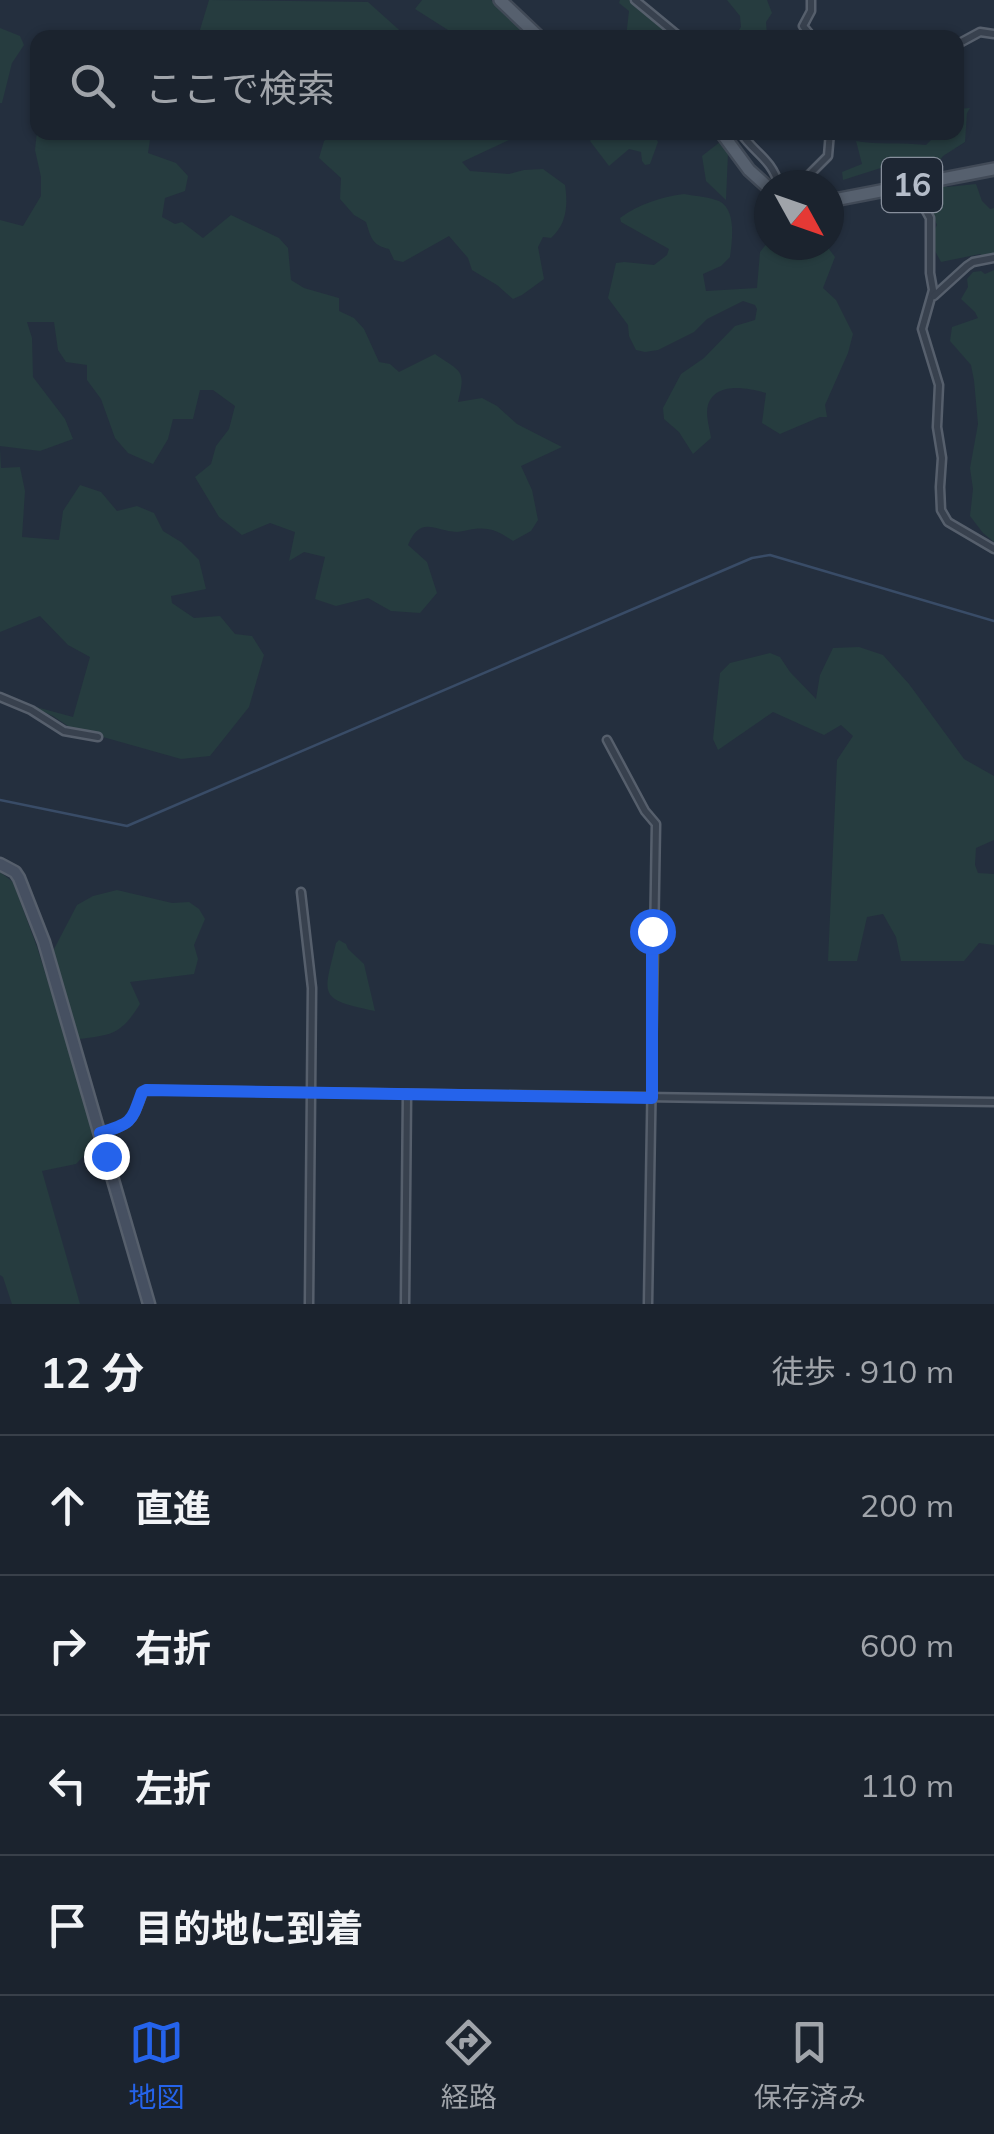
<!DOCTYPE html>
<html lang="ja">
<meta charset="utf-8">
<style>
:root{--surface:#1b232e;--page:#282f3a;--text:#f1f3f6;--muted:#a0a4aa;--line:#39404a;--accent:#2563eb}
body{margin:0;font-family:Mulish,"Noto Sans JP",sans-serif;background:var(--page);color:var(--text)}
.compass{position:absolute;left:754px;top:170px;width:90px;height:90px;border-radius:50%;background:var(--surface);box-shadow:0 2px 8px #0004;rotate:130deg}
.stop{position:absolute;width:30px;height:30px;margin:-22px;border:8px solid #2563eb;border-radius:50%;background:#fff}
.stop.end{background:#2563eb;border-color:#fff;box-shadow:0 2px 10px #0008}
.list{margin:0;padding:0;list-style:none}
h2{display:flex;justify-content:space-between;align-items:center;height:130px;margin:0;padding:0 40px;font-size:42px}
h2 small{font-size:32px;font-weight:400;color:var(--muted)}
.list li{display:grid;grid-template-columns:65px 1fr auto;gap:30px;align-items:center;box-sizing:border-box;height:140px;padding:0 40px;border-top:2px solid var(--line)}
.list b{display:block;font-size:38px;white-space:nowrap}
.list em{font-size:32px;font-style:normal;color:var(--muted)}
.icon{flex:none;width:55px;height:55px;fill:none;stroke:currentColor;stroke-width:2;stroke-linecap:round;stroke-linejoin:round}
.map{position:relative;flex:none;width:994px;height:1304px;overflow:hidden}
.search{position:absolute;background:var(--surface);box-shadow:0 2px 8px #0004;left:30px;right:30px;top:30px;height:110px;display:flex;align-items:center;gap:25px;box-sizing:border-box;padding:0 35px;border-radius:20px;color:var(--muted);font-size:38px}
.sheet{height:690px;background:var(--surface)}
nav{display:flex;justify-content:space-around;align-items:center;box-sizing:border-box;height:140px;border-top:2px solid var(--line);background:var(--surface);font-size:28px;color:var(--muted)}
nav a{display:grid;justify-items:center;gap:5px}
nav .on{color:var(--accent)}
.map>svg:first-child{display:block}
.green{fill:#263c3f}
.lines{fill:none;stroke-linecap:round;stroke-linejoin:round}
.stream{stroke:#394c67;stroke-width:2.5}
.street-casing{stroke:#565f6c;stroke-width:11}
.secondary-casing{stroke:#565f6c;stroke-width:15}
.primary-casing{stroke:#414a57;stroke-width:16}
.street{stroke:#38414e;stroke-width:6}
.secondary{stroke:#465061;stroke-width:10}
.primary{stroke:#56606e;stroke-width:11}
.route{stroke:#2563eb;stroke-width:12}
.labels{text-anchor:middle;stroke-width:9;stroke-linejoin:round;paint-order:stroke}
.shield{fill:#1d2633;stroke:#878f9c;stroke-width:2.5}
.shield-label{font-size:32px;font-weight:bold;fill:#b4bcc9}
</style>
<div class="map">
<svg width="994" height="1304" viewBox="0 0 994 1304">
<rect width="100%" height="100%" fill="#242f3e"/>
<g class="green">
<path d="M 209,0 L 368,2 L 407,37 L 204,37 L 199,33 Z"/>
<path d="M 422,0 L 491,0 L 531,37 L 459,37 L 415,9 Z"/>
<path d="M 620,0 L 630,0 L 677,37 L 626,37 L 629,11 L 619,3 Z"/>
<path d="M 727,0 L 767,0 L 772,13 L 766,22 L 767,37 L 734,37 L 741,27 L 740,16 Z"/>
<path d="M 0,28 L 20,36 L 24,45 L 12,63 L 2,103 L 0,103 Z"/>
<path d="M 970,108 L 967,113 L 965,142 L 943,156 L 933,169 L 947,187 L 976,184 L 982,201 L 990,209 L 994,208 L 994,264 L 980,254 L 941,262 L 929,240 L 937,225 C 924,196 912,185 887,166 L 843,180 L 842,172 L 862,164 L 856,141 C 879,145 902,142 926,145 L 938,133 L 956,132 L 957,109 Z"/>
<path d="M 37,131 L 151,133 L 148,153 L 176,163 L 188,176 L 185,191 L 165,198 L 162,217 L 175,224 L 182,222 L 203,238 L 231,215 L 279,238 L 288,248 L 291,280 L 304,288 L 339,298 L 339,311 L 354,318 L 364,329 L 379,362 L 390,364 L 399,372 L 435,354 C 462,373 466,369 458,402 L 482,398 L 497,406 L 517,424 L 562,447 L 521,466 L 532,490 L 538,520 L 531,531 L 513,541 C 499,532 491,527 474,529 C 471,529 461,532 457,532 C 434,531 421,515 408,545 L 427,562 L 437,593 L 420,613 L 391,611 L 368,598 L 336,606 L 315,599 L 325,557 L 304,552 L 289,561 L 295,532 L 270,523 L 242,535 L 219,517 L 195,477 L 211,464 L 216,446 L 229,429 L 235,406 L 213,390 L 200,390 L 193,419 L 173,419 L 168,439 L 153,464 L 128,453 L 115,438 L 101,399 L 87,380 L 87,365 L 66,362 L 58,350 L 54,322 L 27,322 L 32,338 L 33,377 L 65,419 L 73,439 L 40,451 L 0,446 L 0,220 L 23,226 L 41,196 L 41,177 L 35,150 Z"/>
<path d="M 335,133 L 524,133 L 462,162 L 470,171 L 509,174 L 524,170 L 543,169 L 565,185 C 568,205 567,224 551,238 L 543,237 L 538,247 L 544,279 L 522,295 L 513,299 L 497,285 L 472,270 L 468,258 L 449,236 L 403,262 L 394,260 L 389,249 C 372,245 371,238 366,222 L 354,215 L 340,199 L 341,178 L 319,158 L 324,141 Z"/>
<path d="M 653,133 L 658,142 L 650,164 L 645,165 L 642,161 L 641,152 L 629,149 L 609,166 L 590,141 L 598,133 Z"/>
<path d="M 720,142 L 728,153 L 726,200 L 706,181 L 702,156 Z"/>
<path d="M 684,194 C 695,196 709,197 719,201 C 737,210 732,241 730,257 L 721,266 L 703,274 L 706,291 L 757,288 L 760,252 L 769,241 L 769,245 L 826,245 L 835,257 L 823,288 L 836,300 L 853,334 L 848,353 L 825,405 L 827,417 L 820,417 L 780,434 L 762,423 L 766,393 C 748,388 716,381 708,405 C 705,415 710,429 711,438 L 693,454 L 679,432 L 664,419 L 663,408 L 681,374 L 704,358 L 735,326 L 755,320 L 757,309 L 755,305 L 743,301 L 707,319 L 694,332 L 658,350 L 645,352 L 636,350 L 629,336 L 628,325 L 608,298 L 616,263 L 624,262 L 654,265 L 667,255 L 669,249 L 621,222 L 620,218 C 639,204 661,197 684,194 Z"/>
<path d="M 994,270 L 994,542 L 983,533 L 970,516 L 973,489 L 970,468 L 978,424 L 974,380 L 971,365 L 950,341 L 952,327 L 978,318 L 975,312 L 961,299 L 968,287 L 967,279 L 973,272 L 981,271 L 985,274 Z"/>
<path d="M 0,448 L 1,468 L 20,467 L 25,491 L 22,537 L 59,540 L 63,511 L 80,485 L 101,492 L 117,511 L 137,506 L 154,513 L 163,531 L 181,542 L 199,560 L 206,589 L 171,596 L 172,603 L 194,618 L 220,616 L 235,634 L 252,636 L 264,655 L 249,707 L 210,756 L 181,759 L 71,728 L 53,716 L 25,704 L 73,717 L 90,657 L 68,645 L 40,616 L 0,632 Z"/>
<path d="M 859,647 L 883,655 L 909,684 L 964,759 L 994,776 L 994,840 L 976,848 L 975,865 L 978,873 L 994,874 L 994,945 L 979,943 L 964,961 L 901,961 L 896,937 L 883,914 L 867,917 L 857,961 L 828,961 L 837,760 L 853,736 L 841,725 L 824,735 L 773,712 L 718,750 L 713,739 L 720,673 L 730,663 L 770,653 L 780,657 L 790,672 L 816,699 L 820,675 L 833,648 Z"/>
<path d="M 0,872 L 13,882 L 37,947 L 92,1122 L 92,1147 L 76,1164 L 42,1171 L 80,1304 L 12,1304 L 3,1277 L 0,1275 Z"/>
<path d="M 117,890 L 172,903 L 189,902 L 199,909 L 205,919 L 194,945 L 198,959 L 194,974 L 130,982 L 140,1004 C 121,1034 113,1035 79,1039 L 53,951 L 77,905 L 93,896 Z"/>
<path d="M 339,940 L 346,944 L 348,949 L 364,964 L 375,1011 C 316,999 324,995 336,943 Z"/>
</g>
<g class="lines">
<path class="stream" d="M 0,800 L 127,826 L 752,558 L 770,555 L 994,621"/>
<g class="street-casing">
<g id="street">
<path d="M 635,0 L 681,38"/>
<path d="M 811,0 L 811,11 L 803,26 L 813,38"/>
<path d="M 956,45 L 980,32 L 994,34"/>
<path d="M 740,132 C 755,154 771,158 779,185"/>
<path d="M 799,185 L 828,156 L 830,132"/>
<path d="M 902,187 L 910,199 L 925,209 L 930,218 L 930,273 L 933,290 L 922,329 L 939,385 L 937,427 L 942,458 L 940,487 L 941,510 L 948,522 L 994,549"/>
<path d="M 934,296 L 967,266 L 973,262 L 994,258"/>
<path d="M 0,697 L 31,710 L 64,731 L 98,737"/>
<path d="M 607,740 L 645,811 L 656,824 L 648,1304"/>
<path d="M 301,892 L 312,988 L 309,1304"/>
<path d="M 100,1133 C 133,1123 131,1123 143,1092 L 146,1090 L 994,1102"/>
<path d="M 405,1304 L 407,1094"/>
</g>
</g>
<g class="secondary-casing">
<path id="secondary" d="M 0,864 L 15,872 L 19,878 L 44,942 L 149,1304"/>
</g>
<g class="primary-casing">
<g id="primary">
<path d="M 500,0 L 540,38"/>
<path d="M 721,132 L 749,170 L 769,188"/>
<path d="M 829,201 L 994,169"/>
</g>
</g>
<use href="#street" class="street"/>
<use href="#secondary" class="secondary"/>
<use href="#primary" class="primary"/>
</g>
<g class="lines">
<path class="route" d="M 106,1156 L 100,1133 C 132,1123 131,1123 142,1092 L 146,1090 L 652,1098 L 652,931"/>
</g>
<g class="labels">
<rect class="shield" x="882" y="158" width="60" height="54" rx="8"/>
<g class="shield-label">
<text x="912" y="196">16</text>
</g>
</g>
</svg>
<svg class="compass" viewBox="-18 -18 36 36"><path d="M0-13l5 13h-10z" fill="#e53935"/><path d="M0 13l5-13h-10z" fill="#a0a4aa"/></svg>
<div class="stop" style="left:652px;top:931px"></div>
<div class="stop end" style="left:106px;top:1156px"></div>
<div class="search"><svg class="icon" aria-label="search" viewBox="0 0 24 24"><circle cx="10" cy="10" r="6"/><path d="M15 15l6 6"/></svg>ここで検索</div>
</div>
<section class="sheet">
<h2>12 分<small>徒歩 · 910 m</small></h2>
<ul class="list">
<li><svg class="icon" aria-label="ahead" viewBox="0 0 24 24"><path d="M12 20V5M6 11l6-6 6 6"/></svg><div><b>直進</b></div><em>200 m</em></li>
<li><svg class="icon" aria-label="right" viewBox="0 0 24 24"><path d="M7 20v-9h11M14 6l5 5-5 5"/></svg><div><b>右折</b></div><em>600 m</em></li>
<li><svg class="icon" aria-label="left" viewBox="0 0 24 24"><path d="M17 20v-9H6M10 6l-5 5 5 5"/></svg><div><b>左折</b></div><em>110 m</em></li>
<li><svg class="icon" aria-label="arrive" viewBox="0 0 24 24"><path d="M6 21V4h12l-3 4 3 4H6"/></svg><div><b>目的地に到着</b></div></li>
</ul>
</section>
<nav>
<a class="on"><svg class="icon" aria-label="map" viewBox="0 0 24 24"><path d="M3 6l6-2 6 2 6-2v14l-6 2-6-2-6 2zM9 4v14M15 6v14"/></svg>地図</a>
<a><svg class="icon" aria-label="directions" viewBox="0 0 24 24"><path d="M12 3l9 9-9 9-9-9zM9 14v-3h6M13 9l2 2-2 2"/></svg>経路</a>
<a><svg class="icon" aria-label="saved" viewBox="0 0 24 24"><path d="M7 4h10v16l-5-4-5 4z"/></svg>保存済み</a>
</nav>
